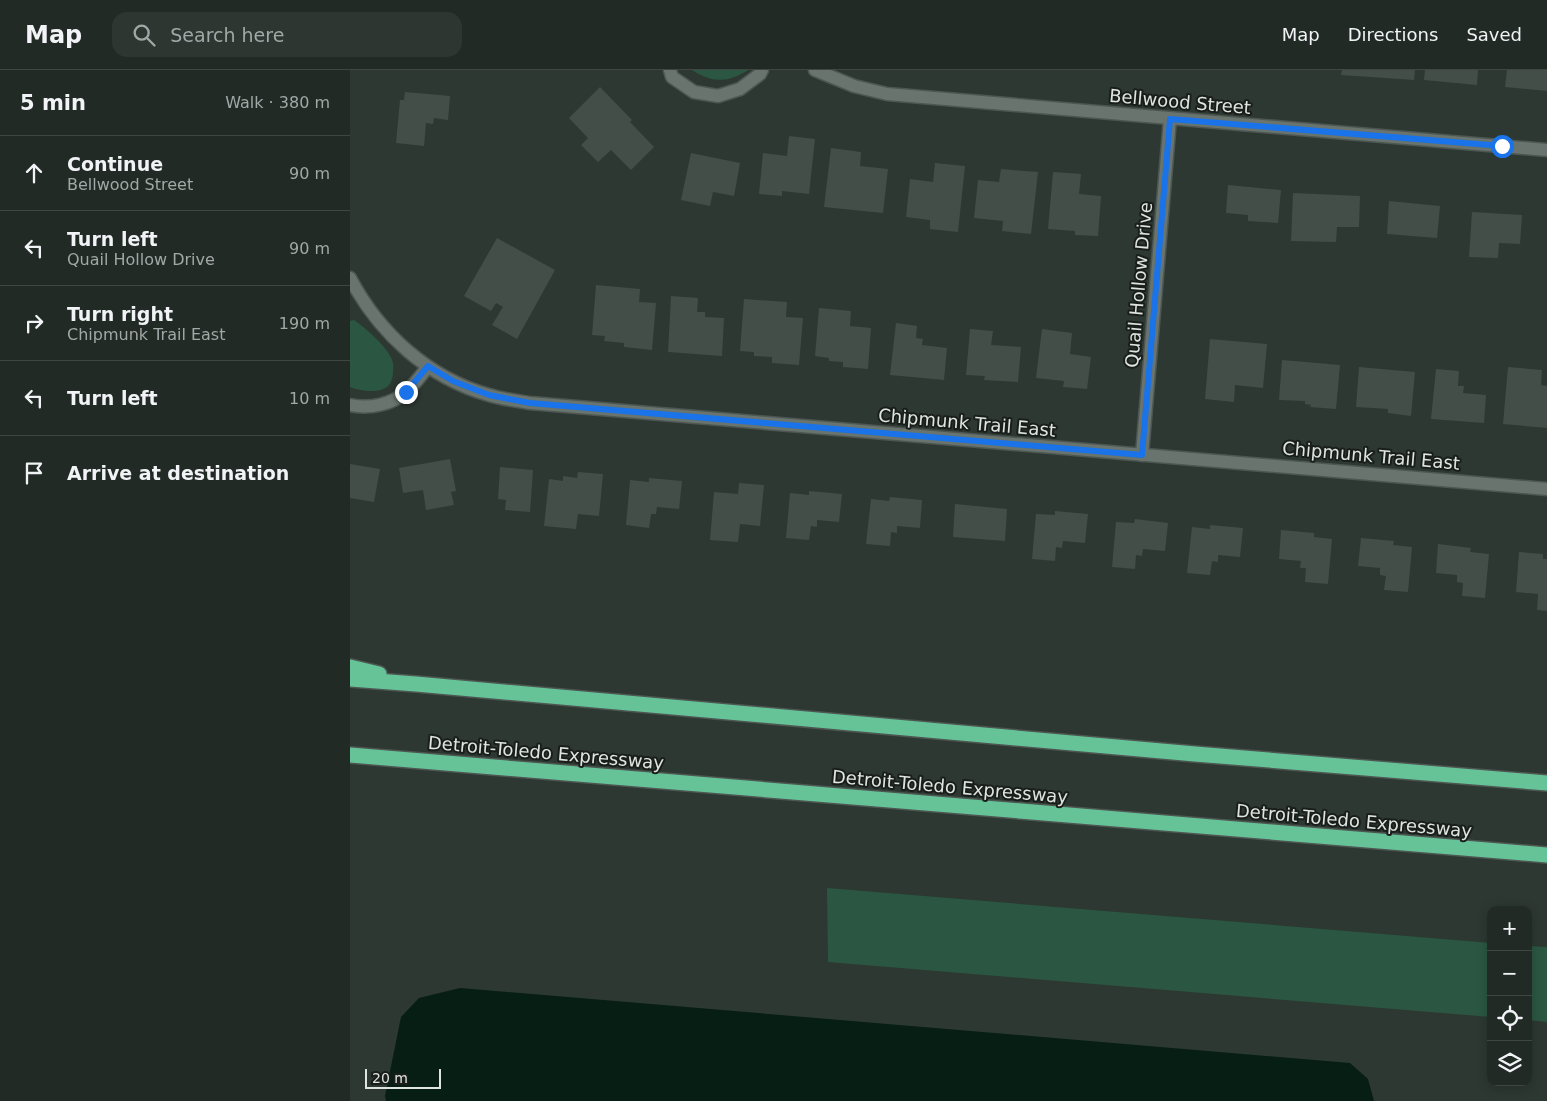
<!DOCTYPE html>
<meta charset="utf-8">
<style>
:root{--surface:#222a26;--page:#2e3632;--text:#f1f3f6;--muted:#a2a7a7;--line:#3f4643}
body{margin:0;font-family:"DejaVu Sans",sans-serif;background:var(--page);color:var(--text)}
.controls{position:absolute;right:15px;bottom:15px;display:grid;overflow:hidden;border-radius:10px;box-shadow:0 2px 12px #0003}
.controls button{width:45px;height:45px;display:grid;place-items:center;padding:0;border:0;border-bottom:1px solid var(--line);background:var(--surface);color:var(--text);font:25px sans-serif}
.scale{position:absolute;left:15px;bottom:12px;width:76px;box-sizing:border-box;padding-left:5px;border:2px solid #dee5e1;border-top:0;font-size:14px;line-height:18px;white-space:nowrap;color:#dee5e1;-webkit-text-stroke:4px #191e1b;paint-order:stroke}
.stop{position:absolute;width:15px;height:15px;margin:-11px;border:4px solid #1a73e8;border-radius:50%;background:#fff}
.stop.end{background:#1a73e8;border-color:#fff;box-shadow:0 1px 5px #0008}
.list{margin:0;padding:0;list-style:none}
h2{display:flex;justify-content:space-between;align-items:center;height:65px;margin:0;padding:0 20px;font-size:21px}
h2 small{font-size:16px;font-weight:400;color:var(--muted)}
.list li{display:grid;grid-template-columns:32px 1fr auto;gap:15px;align-items:center;box-sizing:border-box;height:75px;padding:0 20px;border-top:1px solid var(--line)}
.list b{display:block;font-size:19px;white-space:nowrap}
.list p{margin:0;font-size:16px;white-space:nowrap;color:var(--muted)}
.list em{font-size:16px;font-style:normal;color:var(--muted)}
.icon{flex:none;width:28px;height:28px;fill:none;stroke:currentColor;stroke-width:2;stroke-linecap:round;stroke-linejoin:round}
.map{position:relative;flex:none;width:1197px;height:1031px;overflow:hidden}
header{display:flex;align-items:center;gap:30px;box-sizing:border-box;height:70px;padding:0 25px;background:var(--surface);border-bottom:1px solid var(--line)}
header strong{font-size:24px}
nav{display:flex;gap:28px;margin-inline-start:auto;font-size:18px}
.search{width:350px;height:45px;background:var(--page);display:flex;align-items:center;gap:12px;box-sizing:border-box;padding:0 18px;border-radius:15px;color:var(--muted);font-size:19px}
main{display:flex}
aside{flex:1;background:var(--surface)}
.map>svg:first-child{display:block}
.green{fill:#2b5742}
.water{fill:#061e13}
.building{fill:#424e47}
.lines{fill:none;stroke-linecap:round;stroke-linejoin:round}
.lane-casing{stroke:#4d5652;stroke-width:15}
.street-casing{stroke:#4d5652;stroke-width:15}
.highway-casing{stroke:#4d5652;stroke-width:18}
.lane{stroke:#68746d;stroke-width:12}
.street{stroke:#68746d;stroke-width:12}
.highway{stroke:#65c397;stroke-width:15}
.route{stroke:#1a73e8;stroke-width:6}
.labels{text-anchor:middle;stroke-width:4;stroke-linejoin:round;paint-order:stroke}
.street-label{font-size:18px;fill:#dee5e1;stroke:#191e1b}
</style>
<header>
<strong>Map</strong>
<div class="search"><svg class="icon" aria-label="search" viewBox="0 0 24 24"><circle cx="10" cy="10" r="6"/><path d="M15 15l6 6"/></svg>Search here</div>
<nav><a>Map</a><a>Directions</a><a>Saved</a></nav>
</header>
<main>
<aside>
<h2>5 min<small>Walk · 380 m</small></h2>
<ul class="list">
<li><svg class="icon" aria-label="ahead" viewBox="0 0 24 24"><path d="M12 20V5M6 11l6-6 6 6"/></svg><div><b>Continue</b><p>Bellwood Street</p></div><em>90 m</em></li>
<li><svg class="icon" aria-label="left" viewBox="0 0 24 24"><path d="M17 20v-9H6M10 6l-5 5 5 5"/></svg><div><b>Turn left</b><p>Quail Hollow Drive</p></div><em>90 m</em></li>
<li><svg class="icon" aria-label="right" viewBox="0 0 24 24"><path d="M7 20v-9h11M14 6l5 5-5 5"/></svg><div><b>Turn right</b><p>Chipmunk Trail East</p></div><em>190 m</em></li>
<li><svg class="icon" aria-label="left" viewBox="0 0 24 24"><path d="M17 20v-9H6M10 6l-5 5 5 5"/></svg><div><b>Turn left</b></div><em>10 m</em></li>
<li><svg class="icon" aria-label="arrive" viewBox="0 0 24 24"><path d="M6 21V4h12l-3 4 3 4H6"/></svg><div><b>Arrive at destination</b></div></li>
</ul>
</aside>
<div class="map">
<svg width="1197" height="1031" viewBox="0 0 1197 1031">
<rect width="100%" height="100%" fill="#2d3832"/>
<g class="green">
<path d="M 342,0 L 398,0 C 378,13 362,13 342,0 Z"/>
<path d="M 4,250 C 14,257 35,275 40,286 C 43,290 44,296 43,301 C 43,306 42,312 38,316 C 29,324 10,321 0,317 L 0,251 Z"/>
<path d="M 477,818 L 1141,873 L 1141,947 L 478,892 Z"/>
<path d="M 1178,876 L 1197,877 L 1197,952 L 1178,950 Z"/>
</g>
<path class="water" d="M 110,918 L 1000,993 L 1018,1009 L 1024,1031 L 36,1031 L 35,1026 L 51,947 L 69,928 Z"/>
<g class="building">
<path d="M 992,0 L 1065,0 L 1064,10 L 991,5 Z"/>
<path d="M 1075,0 L 1128,0 L 1127,15 L 1074,10 Z"/>
<path d="M 1157,0 L 1197,0 L 1197,21 L 1155,17 Z"/>
<path d="M 250,17 L 282,50 L 280,52 L 304,77 L 281,100 L 261,80 L 248,92 L 231,75 L 238,68 L 219,48 Z"/>
<path d="M 55,22 L 100,26 L 98,50 L 84,48 L 83,54 L 76,53 L 74,76 L 46,73 L 50,30 L 54,30 Z"/>
<path d="M 439,66 L 465,69 L 459,124 L 432,121 L 432,126 L 409,124 L 413,83 L 437,86 Z"/>
<path d="M 481,78 L 511,82 L 510,96 L 538,99 L 533,143 L 474,137 Z"/>
<path d="M 341,83 L 390,93 L 384,126 L 363,122 L 360,136 L 331,130 Z"/>
<path d="M 585,93 L 615,96 L 608,162 L 580,159 L 580,150 L 556,147 L 560,109 L 583,112 Z"/>
<path d="M 651,99 L 688,102 L 681,164 L 652,161 L 653,151 L 624,148 L 628,110 L 649,112 Z"/>
<path d="M 703,102 L 731,104 L 729,124 L 751,126 L 748,166 L 725,165 L 725,161 L 698,159 Z"/>
<path d="M 878,115 L 931,120 L 928,153 L 898,151 L 898,145 L 876,143 Z"/>
<path d="M 943,123 L 1010,126 L 1009,157 L 987,157 L 986,172 L 941,171 Z"/>
<path d="M 1039,131 L 1090,136 L 1087,168 L 1037,164 Z"/>
<path d="M 1122,142 L 1172,145 L 1170,174 L 1149,173 L 1148,188 L 1119,187 Z"/>
<path d="M 147,168 L 205,200 L 167,269 L 142,255 L 153,237 L 146,233 L 141,241 L 114,226 Z"/>
<path d="M 246,215 L 290,219 L 289,232 L 306,233 L 302,280 L 274,277 L 274,273 L 254,271 L 255,266 L 242,265 Z"/>
<path d="M 321,226 L 348,228 L 347,242 L 355,242 L 355,247 L 374,248 L 372,286 L 318,282 Z"/>
<path d="M 394,229 L 437,232 L 436,247 L 453,248 L 449,295 L 422,293 L 422,287 L 404,286 L 404,282 L 390,281 Z"/>
<path d="M 469,238 L 501,241 L 500,256 L 521,258 L 518,299 L 493,297 L 493,292 L 479,291 L 479,288 L 465,286 Z"/>
<path d="M 546,253 L 567,256 L 566,268 L 573,269 L 572,275 L 597,278 L 594,310 L 540,305 Z"/>
<path d="M 620,259 L 643,261 L 641,275 L 671,277 L 668,312 L 634,310 L 635,306 L 616,305 Z"/>
<path d="M 692,259 L 722,263 L 720,284 L 741,287 L 737,319 L 713,317 L 714,311 L 686,308 Z"/>
<path d="M 860,269 L 917,274 L 913,318 L 885,315 L 884,332 L 855,329 Z"/>
<path d="M 932,290 L 990,295 L 986,339 L 960,337 L 961,335 L 955,334 L 955,331 L 929,330 Z"/>
<path d="M 1009,297 L 1065,302 L 1061,346 L 1038,343 L 1038,339 L 1006,337 Z"/>
<path d="M 1158,297 L 1192,300 L 1191,315 L 1197,316 L 1197,358 L 1153,354 Z"/>
<path d="M 1086,299 L 1109,301 L 1108,316 L 1114,316 L 1113,323 L 1136,325 L 1134,353 L 1081,349 Z"/>
<path d="M 100,389 L 106,421 L 101,422 L 104,435 L 76,440 L 73,420 L 53,423 L 49,398 Z"/>
<path d="M 0,394 L 30,399 L 24,432 L 0,428 Z"/>
<path d="M 150,397 L 183,400 L 180,442 L 155,440 L 156,430 L 148,429 Z"/>
<path d="M 228,402 L 253,404 L 249,446 L 228,444 L 226,459 L 194,456 L 199,409 L 213,411 L 213,406 L 227,408 Z"/>
<path d="M 299,408 L 332,411 L 329,439 L 307,437 L 306,444 L 301,444 L 299,458 L 276,455 L 280,410 L 299,412 Z"/>
<path d="M 389,413 L 414,415 L 410,456 L 390,454 L 388,472 L 360,470 L 364,422 L 388,424 Z"/>
<path d="M 459,421 L 492,424 L 489,452 L 467,450 L 467,457 L 461,456 L 459,470 L 436,468 L 440,423 L 459,425 Z"/>
<path d="M 540,427 L 572,430 L 570,458 L 547,456 L 547,463 L 541,462 L 540,476 L 516,474 L 521,429 L 539,431 Z"/>
<path d="M 605,434 L 657,439 L 655,471 L 603,467 Z"/>
<path d="M 705,441 L 738,444 L 735,473 L 713,471 L 712,478 L 706,477 L 705,491 L 682,489 L 686,444 L 705,445 Z"/>
<path d="M 785,449 L 818,453 L 815,481 L 793,479 L 792,486 L 786,485 L 785,499 L 762,497 L 766,452 L 784,453 Z"/>
<path d="M 860,455 L 893,458 L 890,487 L 868,485 L 868,492 L 862,491 L 860,505 L 837,503 L 842,457 L 860,459 Z"/>
<path d="M 931,460 L 964,463 L 964,467 L 982,469 L 978,514 L 955,512 L 956,498 L 950,498 L 951,491 L 929,489 Z"/>
<path d="M 1011,468 L 1044,471 L 1043,475 L 1062,477 L 1058,522 L 1034,520 L 1036,506 L 1030,505 L 1030,498 L 1008,496 Z"/>
<path d="M 1088,474 L 1121,478 L 1120,482 L 1139,484 L 1135,528 L 1112,526 L 1113,513 L 1107,512 L 1107,505 L 1086,503 Z"/>
<path d="M 1169,482 L 1193,484 L 1193,489 L 1197,489 L 1197,541 L 1187,540 L 1188,524 L 1166,522 Z"/>
</g>
<g class="lines">
<g class="lane-casing">
<g id="lane">
<path d="M 320,0 L 322,7 L 344,22 L 368,26 L 390,19 L 410,4 L 412,0"/>
<path d="M 0,335 C 19,339 42,335 57,321 C 65,314 71,305 78,297"/>
</g>
</g>
<g class="street-casing">
<g id="street">
<path d="M 465,0 L 504,16 L 537,24 L 1197,80"/>
<path d="M 0,208 C 29,263 78,308 139,325 C 152,329 167,331 180,333 L 1197,419"/>
<path d="M 792,385 L 820,49"/>
</g>
</g>
<g class="highway-casing">
<g id="highway">
<path d="M 0,597 L 29,604"/>
<path d="M 0,609 L 66,614 L 845,684 L 1197,713"/>
<path d="M 0,685 L 1197,785"/>
</g>
</g>
<use href="#lane" class="lane"/>
<use href="#street" class="street"/>
<use href="#highway" class="highway"/>
</g>
<g class="lines">
<path class="route" d="M 56,322 L 78,296 L 103,311 L 139,325 L 180,333 L 792,385 L 820,49 L 1152,76"/>
</g>
<g class="labels">
<g class="street-label">
<text transform="translate(830 32) rotate(5)" y="6">Bellwood Street</text>
<text transform="translate(789 215) rotate(-85)" y="6">Quail Hollow Drive</text>
<text transform="translate(617 353) rotate(5)" y="6">Chipmunk Trail East</text>
<text transform="translate(1021 386) rotate(5)" y="6">Chipmunk Trail East</text>
<text transform="translate(196 683) rotate(5)" y="6">Detroit-Toledo Expressway</text>
<text transform="translate(600 717) rotate(5)" y="6">Detroit-Toledo Expressway</text>
<text transform="translate(1004 751) rotate(5)" y="6">Detroit-Toledo Expressway</text>
</g>
</g>
</svg>
<div class="controls">
<button>+</button>
<button>−</button>
<button><svg class="icon" aria-label="locate" viewBox="0 0 24 24"><circle cx="12" cy="12" r="6"/><path d="M12 2v4M12 18v4M2 12h4M18 12h4"/></svg></button>
<button><svg class="icon" aria-label="layers" viewBox="0 0 24 24"><path d="M12 4l9 5-9 5-9-5zM3 14l9 5 9-5"/></svg></button>
</div>
<div class="scale">20 m</div>
<div class="stop" style="left:1152px;top:76px"></div>
<div class="stop end" style="left:56px;top:322px"></div>
</div>
</main>
